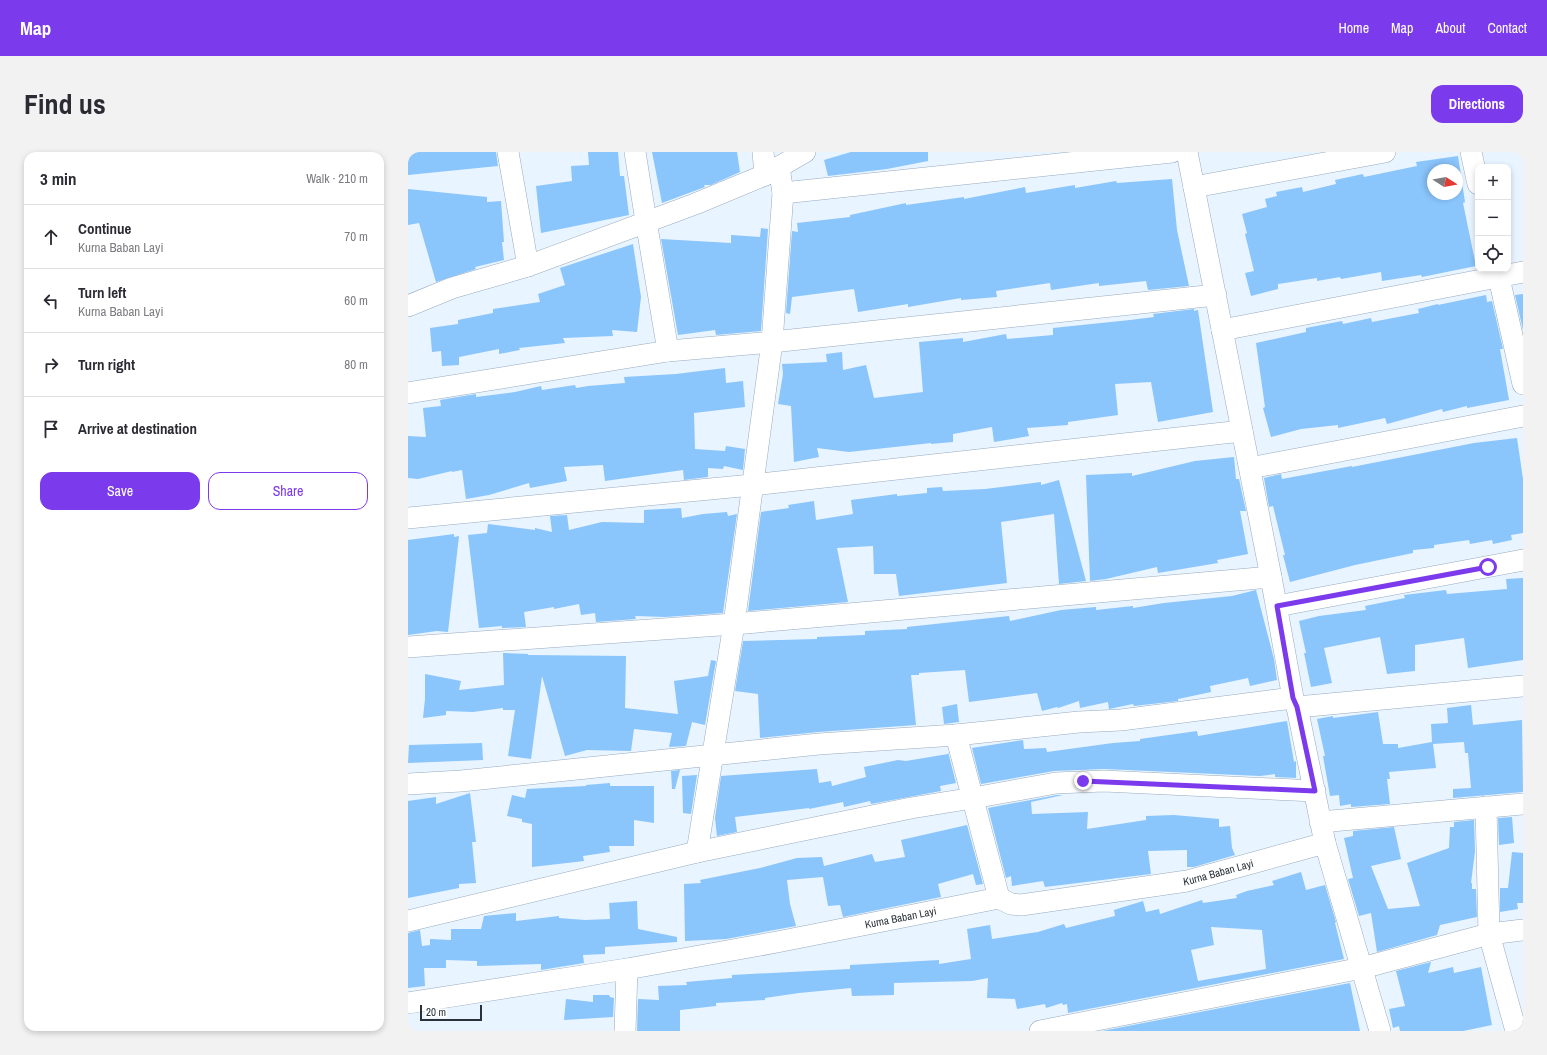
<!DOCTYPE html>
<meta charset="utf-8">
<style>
:root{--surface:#fff;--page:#f2f2f3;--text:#2b2b33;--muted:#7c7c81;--line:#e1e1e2;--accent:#7c3aed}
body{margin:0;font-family:"Archivo Narrow",sans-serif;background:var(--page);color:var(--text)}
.controls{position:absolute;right:12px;top:12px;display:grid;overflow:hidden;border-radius:8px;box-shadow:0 2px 6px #0003}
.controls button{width:36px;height:36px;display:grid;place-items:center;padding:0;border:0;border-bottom:1px solid var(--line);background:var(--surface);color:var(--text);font:20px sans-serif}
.compass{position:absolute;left:1019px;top:12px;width:36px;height:36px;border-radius:50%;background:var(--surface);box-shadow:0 2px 6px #0003;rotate:101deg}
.scale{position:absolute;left:12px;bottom:10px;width:62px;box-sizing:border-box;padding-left:4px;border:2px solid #2a3138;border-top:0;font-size:11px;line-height:14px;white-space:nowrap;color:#2a3138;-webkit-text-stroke:3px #fff;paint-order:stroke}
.stop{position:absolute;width:12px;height:12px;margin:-9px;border:3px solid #7c3aed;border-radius:50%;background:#fff}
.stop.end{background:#7c3aed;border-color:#fff;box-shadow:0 1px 4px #0008}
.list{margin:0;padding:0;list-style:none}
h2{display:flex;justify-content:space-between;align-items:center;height:52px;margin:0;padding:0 16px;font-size:17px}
h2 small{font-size:13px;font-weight:400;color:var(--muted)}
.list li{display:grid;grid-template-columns:26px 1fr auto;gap:12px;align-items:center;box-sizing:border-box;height:64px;padding:0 16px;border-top:1px solid var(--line)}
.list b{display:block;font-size:15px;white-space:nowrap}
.list p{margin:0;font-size:13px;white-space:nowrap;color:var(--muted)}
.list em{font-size:13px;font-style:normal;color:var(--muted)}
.actions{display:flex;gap:8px;padding:12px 16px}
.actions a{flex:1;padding:9px 0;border:1px solid var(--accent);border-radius:12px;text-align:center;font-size:14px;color:var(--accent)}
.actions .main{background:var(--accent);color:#fff}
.icon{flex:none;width:22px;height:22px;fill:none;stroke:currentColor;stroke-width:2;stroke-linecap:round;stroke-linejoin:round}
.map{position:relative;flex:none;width:1115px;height:879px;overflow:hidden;border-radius:12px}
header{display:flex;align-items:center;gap:24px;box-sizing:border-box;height:56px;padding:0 20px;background:var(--accent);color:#fff}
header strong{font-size:19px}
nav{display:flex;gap:22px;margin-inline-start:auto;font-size:14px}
.intro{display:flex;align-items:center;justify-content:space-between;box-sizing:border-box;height:96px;padding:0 24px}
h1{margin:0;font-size:28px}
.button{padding:10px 18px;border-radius:12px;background:var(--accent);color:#fff;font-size:14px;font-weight:700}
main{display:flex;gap:24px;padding:0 24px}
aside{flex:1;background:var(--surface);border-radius:12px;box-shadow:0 2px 6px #0003}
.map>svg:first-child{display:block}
.building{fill:#8ac5fc;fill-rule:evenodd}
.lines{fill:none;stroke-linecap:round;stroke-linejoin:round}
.minor-casing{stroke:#99abbd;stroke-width:22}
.minor{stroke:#fff;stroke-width:21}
.route{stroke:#7c3aed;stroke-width:5}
.labels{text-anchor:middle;stroke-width:3.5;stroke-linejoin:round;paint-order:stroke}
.street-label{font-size:11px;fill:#2a3138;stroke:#fff}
</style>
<header>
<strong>Map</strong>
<nav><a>Home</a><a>Map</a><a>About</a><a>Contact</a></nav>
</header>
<div class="intro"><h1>Find us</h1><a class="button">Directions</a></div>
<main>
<aside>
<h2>3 min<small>Walk · 210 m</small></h2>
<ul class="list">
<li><svg class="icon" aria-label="ahead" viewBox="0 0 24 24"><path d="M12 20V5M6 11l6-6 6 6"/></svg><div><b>Continue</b><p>Kurna Baban Layi</p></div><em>70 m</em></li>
<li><svg class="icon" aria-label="left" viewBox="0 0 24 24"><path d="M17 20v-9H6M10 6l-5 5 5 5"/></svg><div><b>Turn left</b><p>Kurna Baban Layi</p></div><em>60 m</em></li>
<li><svg class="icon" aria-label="right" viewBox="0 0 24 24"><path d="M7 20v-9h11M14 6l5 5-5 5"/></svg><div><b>Turn right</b></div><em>80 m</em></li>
<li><svg class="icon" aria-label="arrive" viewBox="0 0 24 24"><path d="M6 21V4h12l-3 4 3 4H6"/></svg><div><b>Arrive at destination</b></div></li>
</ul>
<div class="actions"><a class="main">Save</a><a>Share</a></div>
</aside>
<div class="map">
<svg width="1115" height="879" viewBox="0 0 1115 879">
<rect width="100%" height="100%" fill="#e8f4ff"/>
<g class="building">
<path d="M 0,0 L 88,0 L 90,14 L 0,23 Z"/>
<path d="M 180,0 L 210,0 L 212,24 L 216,24 L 221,63 L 133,81 L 128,34 L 164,29 L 163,14 L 181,13 Z"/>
<path d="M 244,0 L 329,0 L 332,20 L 303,33 L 296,33 L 297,35 L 254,51 Z"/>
<path d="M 443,0 L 520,0 L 520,9 L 479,17 L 420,24 L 416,8 Z"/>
<path d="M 1050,4 L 1057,50 L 1055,51 L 1068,114 L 1014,125 L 1013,123 L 974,129 L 973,120 L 933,127 L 932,125 L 909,129 L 909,126 L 870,132 L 870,137 L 843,144 L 837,121 L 846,119 L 837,82 L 839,81 L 834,62 L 859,55 L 857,47 L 869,44 L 868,40 L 894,35 L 895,40 L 928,32 L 927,28 L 955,22 L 956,25 L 1009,14 L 1008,10 ZM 1025,18 L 1049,18 L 1049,42 L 1025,42 Z"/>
<path d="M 764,27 L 769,78 L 781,134 L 740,138 L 738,129 L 691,134 L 691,131 L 643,138 L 642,131 L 588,139 L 589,145 L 553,148 L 553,146 L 500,155 L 500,152 L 450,160 L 446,137 L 384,145 L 382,162 L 378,161 L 384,79 L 390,80 L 389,71 L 442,65 L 442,63 L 498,51 L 498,53 L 556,45 L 556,47 L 617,35 L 618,41 L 667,33 L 667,36 L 708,29 L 709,31 Z"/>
<path d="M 0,37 L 79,45 L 79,50 L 93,49 L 96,90 L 94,90 L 96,108 L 67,115 L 68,117 L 28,130 L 11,71 L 0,73 Z"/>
<path d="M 353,76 L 360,77 L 353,179 L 308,183 L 307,178 L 270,183 L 253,87 L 323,91 L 323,83 L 352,85 Z"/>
<path d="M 225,92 L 233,145 L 229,180 L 204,178 L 205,184 L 155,186 L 157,191 L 111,196 L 112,198 L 91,202 L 91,197 L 51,205 L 51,213 L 34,214 L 33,199 L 24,200 L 22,176 L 50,172 L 50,168 L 85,161 L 85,157 L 132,150 L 130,142 L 157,133 L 152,116 Z"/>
<path d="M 1115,142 L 1115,178 L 1107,143 Z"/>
<path d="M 1078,143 L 1079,150 L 1084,149 L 1095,197 L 1092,197 L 1101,248 L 1059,256 L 1059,254 L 1035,260 L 1034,257 L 979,272 L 977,266 L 930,276 L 930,273 L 893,277 L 863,285 L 855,256 L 857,255 L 848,191 L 898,180 L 898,176 L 934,169 L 935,172 L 963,166 L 964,170 L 1011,161 L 1010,157 L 1030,152 L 1030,153 Z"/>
<path d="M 786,157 L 786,159 L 790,158 L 805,260 L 750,270 L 743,230 L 707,232 L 710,263 L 660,270 L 660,273 L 619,276 L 621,284 L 586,290 L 584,275 L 545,282 L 545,290 L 523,292 L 523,291 L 441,300 L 409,296 L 411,305 L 386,310 L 383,254 L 370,252 L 375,222 L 374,212 L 419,210 L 418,202 L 434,200 L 435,218 L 458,213 L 466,246 L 515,240 L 511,190 L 555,186 L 555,190 L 598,182 L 599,187 L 645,183 L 645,176 L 722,168 L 746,165 L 745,162 Z"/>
<path d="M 317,216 L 318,231 L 335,229 L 337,255 L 286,261 L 287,297 L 317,299 L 318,294 L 337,297 L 335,318 L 316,314 L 315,317 L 300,316 L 300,325 L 276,328 L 275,318 L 197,329 L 195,313 L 156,315 L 159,329 L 122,336 L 121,331 L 81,343 L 58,347 L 54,318 L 44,320 L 44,319 L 10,327 L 0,326 L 0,284 L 18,285 L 15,256 L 33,254 L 32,248 L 68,242 L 68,245 L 107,240 L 133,234 L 134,238 L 167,233 L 168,236 L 180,234 L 217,231 L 216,225 L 268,222 Z"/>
<path d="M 1109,286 L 1115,327 L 1115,381 L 1103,383 L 1104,388 L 1085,392 L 1084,388 L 1062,392 L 1061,388 L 1026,393 L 1026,396 L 1005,398 L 1005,401 L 947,413 L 882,430 L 875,403 L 877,403 L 865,354 L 861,355 L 856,326 L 873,322 L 874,327 L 944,314 L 944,315 L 1066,291 Z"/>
<path d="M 826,305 L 828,327 L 831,327 L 838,359 L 832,359 L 840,402 L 809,408 L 810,411 L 750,421 L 749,415 L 698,427 L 682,429 L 678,323 L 724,321 L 724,324 L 787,309 Z"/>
<path d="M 651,328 L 678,429 L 651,432 L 646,362 L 593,370 L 599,431 L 491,444 L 488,422 L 466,422 L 465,394 L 429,396 L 440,450 L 340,459 L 353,360 L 381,356 L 380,353 L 406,349 L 408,368 L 445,362 L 443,348 L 489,342 L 489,344 L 519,341 L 519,336 L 534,335 L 535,339 L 577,337 L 633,330 L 633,333 Z"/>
<path d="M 273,356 L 274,366 L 295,362 L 319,360 L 320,364 L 329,362 L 315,461 L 257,465 L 227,464 L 228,467 L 188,470 L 187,461 L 173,463 L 171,452 L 146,457 L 146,455 L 116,460 L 118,475 L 94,476 L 94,474 L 71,476 L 60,383 L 79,381 L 80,372 L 127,378 L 127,376 L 144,380 L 142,364 L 159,363 L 161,378 L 194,370 L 236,371 L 236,358 Z"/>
<path d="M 46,382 L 46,385 L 51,384 L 40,480 L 29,479 L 0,483 L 0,388 Z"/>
<path d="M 1115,426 L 1115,508 L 1060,516 L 1056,486 L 1007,493 L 1007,519 L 979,522 L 972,485 L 916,496 L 924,531 L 903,535 L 896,501 L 898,501 L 891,469 L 911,464 L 958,458 L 957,454 L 997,446 L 996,443 L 1038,438 L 1039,442 L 1099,437 L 1098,427 Z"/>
<path d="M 848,438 L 866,507 L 869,528 L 842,534 L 840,526 L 802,534 L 803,540 L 770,547 L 770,549 L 726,554 L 725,552 L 701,557 L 700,550 L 672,556 L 671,549 L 650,556 L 649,555 L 634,559 L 629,541 L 561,550 L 557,518 L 511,521 L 511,523 L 503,523 L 508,573 L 410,580 L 352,586 L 350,542 L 327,539 L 335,489 L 409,487 L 409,485 L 457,483 L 457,479 L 499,477 L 499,475 L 601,464 L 602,469 L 653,458 L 688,455 L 688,458 L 725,454 L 725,456 L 756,451 L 824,444 Z"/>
<path d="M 95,501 L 120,502 L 120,503 L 218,504 L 217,556 L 270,562 L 266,529 L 300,524 L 303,508 L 308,509 L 297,573 L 284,570 L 278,594 L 261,595 L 264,581 L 226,577 L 223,599 L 179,598 L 157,604 L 134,524 L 123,607 L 100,604 L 107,558 L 95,558 L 95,556 L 65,560 L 38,559 L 38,563 L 15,566 L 17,547 L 17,522 L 53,529 L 51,538 L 96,533 Z"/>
<path d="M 549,552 L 551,570 L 536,572 L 534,555 Z"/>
<path d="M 1063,553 L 1065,573 L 1114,568 L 1115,640 L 1045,646 L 1045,637 L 1063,636 L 1060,601 L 1057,601 L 1056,590 L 1025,592 L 1028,616 L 981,620 L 982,627 L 979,627 L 982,652 L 943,655 L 943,652 L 932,654 L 931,643 L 922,644 L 915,604 L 917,604 L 909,567 L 925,564 L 925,566 L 970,560 L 975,592 L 990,592 L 990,596 L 1024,590 L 1023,572 L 1040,571 L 1039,556 Z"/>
<path d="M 879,569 L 886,610 L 888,609 L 888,626 L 867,625 L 867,622 L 852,624 L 696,617 L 646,619 L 573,632 L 564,596 L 615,588 L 616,597 L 638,596 L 639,600 L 705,591 L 732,589 L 732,587 L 789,579 L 790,584 Z"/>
<path d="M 74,591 L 75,608 L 0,611 L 1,593 Z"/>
<path d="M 540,600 L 548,631 L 532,634 L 533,639 L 463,652 L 462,649 L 436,655 L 435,650 L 401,657 L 401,656 L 327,665 L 329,680 L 309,684 L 307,666 L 313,624 L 409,617 L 411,631 L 423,629 L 424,634 L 458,625 L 456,615 L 490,608 L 498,609 L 540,602 Z"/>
<path d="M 272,618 L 267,637 L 264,637 L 263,619 Z"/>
<path d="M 289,623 L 283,662 L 275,661 L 274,624 Z"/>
<path d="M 202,631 L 202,634 L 246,634 L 246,671 L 226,668 L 226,694 L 201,694 L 202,700 L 175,704 L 176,709 L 124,715 L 124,672 L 114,670 L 114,667 L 99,664 L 104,643 L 117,646 L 119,637 L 178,634 L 178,633 Z"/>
<path d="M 62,641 L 68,690 L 64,690 L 68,731 L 51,732 L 51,736 L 0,746 L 0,649 L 28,645 L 28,652 Z"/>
<path d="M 649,643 L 655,643 L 623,650 L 624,662 L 680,660 L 679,677 L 738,668 L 738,664 L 766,663 L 811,667 L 811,675 L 822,674 L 824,696 L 827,703 L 786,715 L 779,715 L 779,698 L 740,699 L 743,722 L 637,735 L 635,729 L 604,734 L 603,724 L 598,726 L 580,656 Z"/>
<path d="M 1104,665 L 1106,691 L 1091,693 L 1090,666 Z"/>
<path d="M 1066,668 L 1067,699 L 1063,731 L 1064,731 L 1064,737 L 1068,737 L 1069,765 L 1032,773 L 1029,783 L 969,800 L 963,761 L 951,764 L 940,727 L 945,726 L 936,686 L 945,684 L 945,679 L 986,675 L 993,707 L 963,714 L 980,757 L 1012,754 L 999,711 L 1041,696 L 1042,675 L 1046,675 L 1046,670 Z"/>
<path d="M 559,673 L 575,732 L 568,733 L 565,722 L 530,732 L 533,745 L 435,765 L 432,753 L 420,754 L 415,725 L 379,728 L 382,752 L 388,774 L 318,787 L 277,789 L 276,732 L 293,731 L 292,728 L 352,716 L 389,706 L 414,705 L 416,714 L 464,702 L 467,710 L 497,705 L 493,688 Z"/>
<path d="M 1104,700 L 1115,701 L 1115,751 L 1109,751 L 1110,757 L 1092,760 L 1092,736 L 1100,736 Z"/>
<path d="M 893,720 L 898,738 L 917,733 L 928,770 L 927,771 L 936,807 L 660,861 L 659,852 L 655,853 L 654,851 L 638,856 L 637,852 L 609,857 L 607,847 L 579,846 L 580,826 L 564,829 L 486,831 L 486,843 L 444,844 L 443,836 L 391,841 L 357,846 L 357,848 L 308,851 L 308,854 L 272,858 L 272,879 L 229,879 L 230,847 L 251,848 L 250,834 L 279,833 L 278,830 L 324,826 L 324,823 L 442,817 L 442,813 L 531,808 L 531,812 L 563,807 L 559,777 L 582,773 L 584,787 L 630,780 L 656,772 L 658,776 L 707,764 L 706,758 L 735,749 L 738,760 L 751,757 L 752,762 L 794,748 L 795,751 L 829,746 L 828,743 L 839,739 L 866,733 L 864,729 ZM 803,775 L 854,778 L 858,817 L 790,829 L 783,798 L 806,793 Z"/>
<path d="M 229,749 L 230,777 L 269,785 L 269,790 L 197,795 L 197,802 L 175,803 L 176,811 L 133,818 L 133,812 L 69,814 L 69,809 L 38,808 L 38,816 L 16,816 L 17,834 L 0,836 L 0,781 L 12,778 L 14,794 L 22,793 L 22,787 L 43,788 L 43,777 L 73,777 L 76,764 L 108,761 L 108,769 L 151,764 L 151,766 L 177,768 L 202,767 L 201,751 Z"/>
<path d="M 1023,810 L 1020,821 L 1045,815 L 1046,821 L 1073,815 L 1084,873 L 1055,879 L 992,879 L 991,874 L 985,876 L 981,857 L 997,854 L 988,819 Z"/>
<path d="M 942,831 L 952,879 L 694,879 Z"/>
<path d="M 185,843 L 201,843 L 202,845 L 206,846 L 205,865 L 156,868 L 158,847 L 185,850 Z"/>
</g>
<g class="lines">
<g class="minor-casing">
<g id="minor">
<path d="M 100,0 L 120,114"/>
<path d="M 227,0 L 238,69 L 260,199"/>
<path d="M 355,0 L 357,23"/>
<path d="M 779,0 L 863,425 L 885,546 L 889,555 L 917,691 L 972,879"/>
<path d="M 1063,0 L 1070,32"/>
<path d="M 786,35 L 977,0"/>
<path d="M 375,41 L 764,0"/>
<path d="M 1089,117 L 1115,232"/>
<path d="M 0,154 L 44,136 L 120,114 L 287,52 L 357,23 L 397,0"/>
<path d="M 814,178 L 1115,120"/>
<path d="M 0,241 L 260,199 L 364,190 L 808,143"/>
<path d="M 842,316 L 1115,264"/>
<path d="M 0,366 L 344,333 L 834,279"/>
<path d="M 869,454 L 1115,408"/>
<path d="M 0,495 L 326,472 L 863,425"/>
<path d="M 889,555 L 1115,534"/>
<path d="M 548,583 L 591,746"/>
<path d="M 0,632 L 53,629 L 411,592 L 548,583 L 671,570 L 713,568 L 885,546"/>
<path d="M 1078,655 L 1081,782 L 1108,879"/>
<path d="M 912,670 L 1115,652"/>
<path d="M 289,700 L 326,472 L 364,190 L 375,41 L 371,15"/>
<path d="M 0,769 L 289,700 L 503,656 L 565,646 L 648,631 L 696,629 L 907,639"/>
<path id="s1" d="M 0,851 L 219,817 L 369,790 L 591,746 L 603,752 L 613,753 L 779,729 L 917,691"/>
<path d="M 217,879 L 219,817"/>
<path d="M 632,879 L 954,816 L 1081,782 L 1115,778"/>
</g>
</g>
<use href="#minor" class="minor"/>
</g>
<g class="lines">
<path class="route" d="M 675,629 L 907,639 L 889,555 L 885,546 L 869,454 L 1080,415"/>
</g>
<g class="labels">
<g class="street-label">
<text dy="4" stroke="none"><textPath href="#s1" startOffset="824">Kurna Baban Layi</textPath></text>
<text dy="4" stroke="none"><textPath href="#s1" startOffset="500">Kurna Baban Layi</textPath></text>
</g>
</g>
</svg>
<div class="controls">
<button>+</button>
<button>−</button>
<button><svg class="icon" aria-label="locate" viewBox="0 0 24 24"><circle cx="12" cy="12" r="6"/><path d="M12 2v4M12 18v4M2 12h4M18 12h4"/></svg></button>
</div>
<svg class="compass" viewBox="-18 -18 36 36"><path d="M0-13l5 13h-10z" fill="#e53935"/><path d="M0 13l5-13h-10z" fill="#7c7c81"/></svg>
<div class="scale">20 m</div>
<div class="stop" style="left:1080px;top:415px"></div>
<div class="stop end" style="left:675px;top:629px"></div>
</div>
</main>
